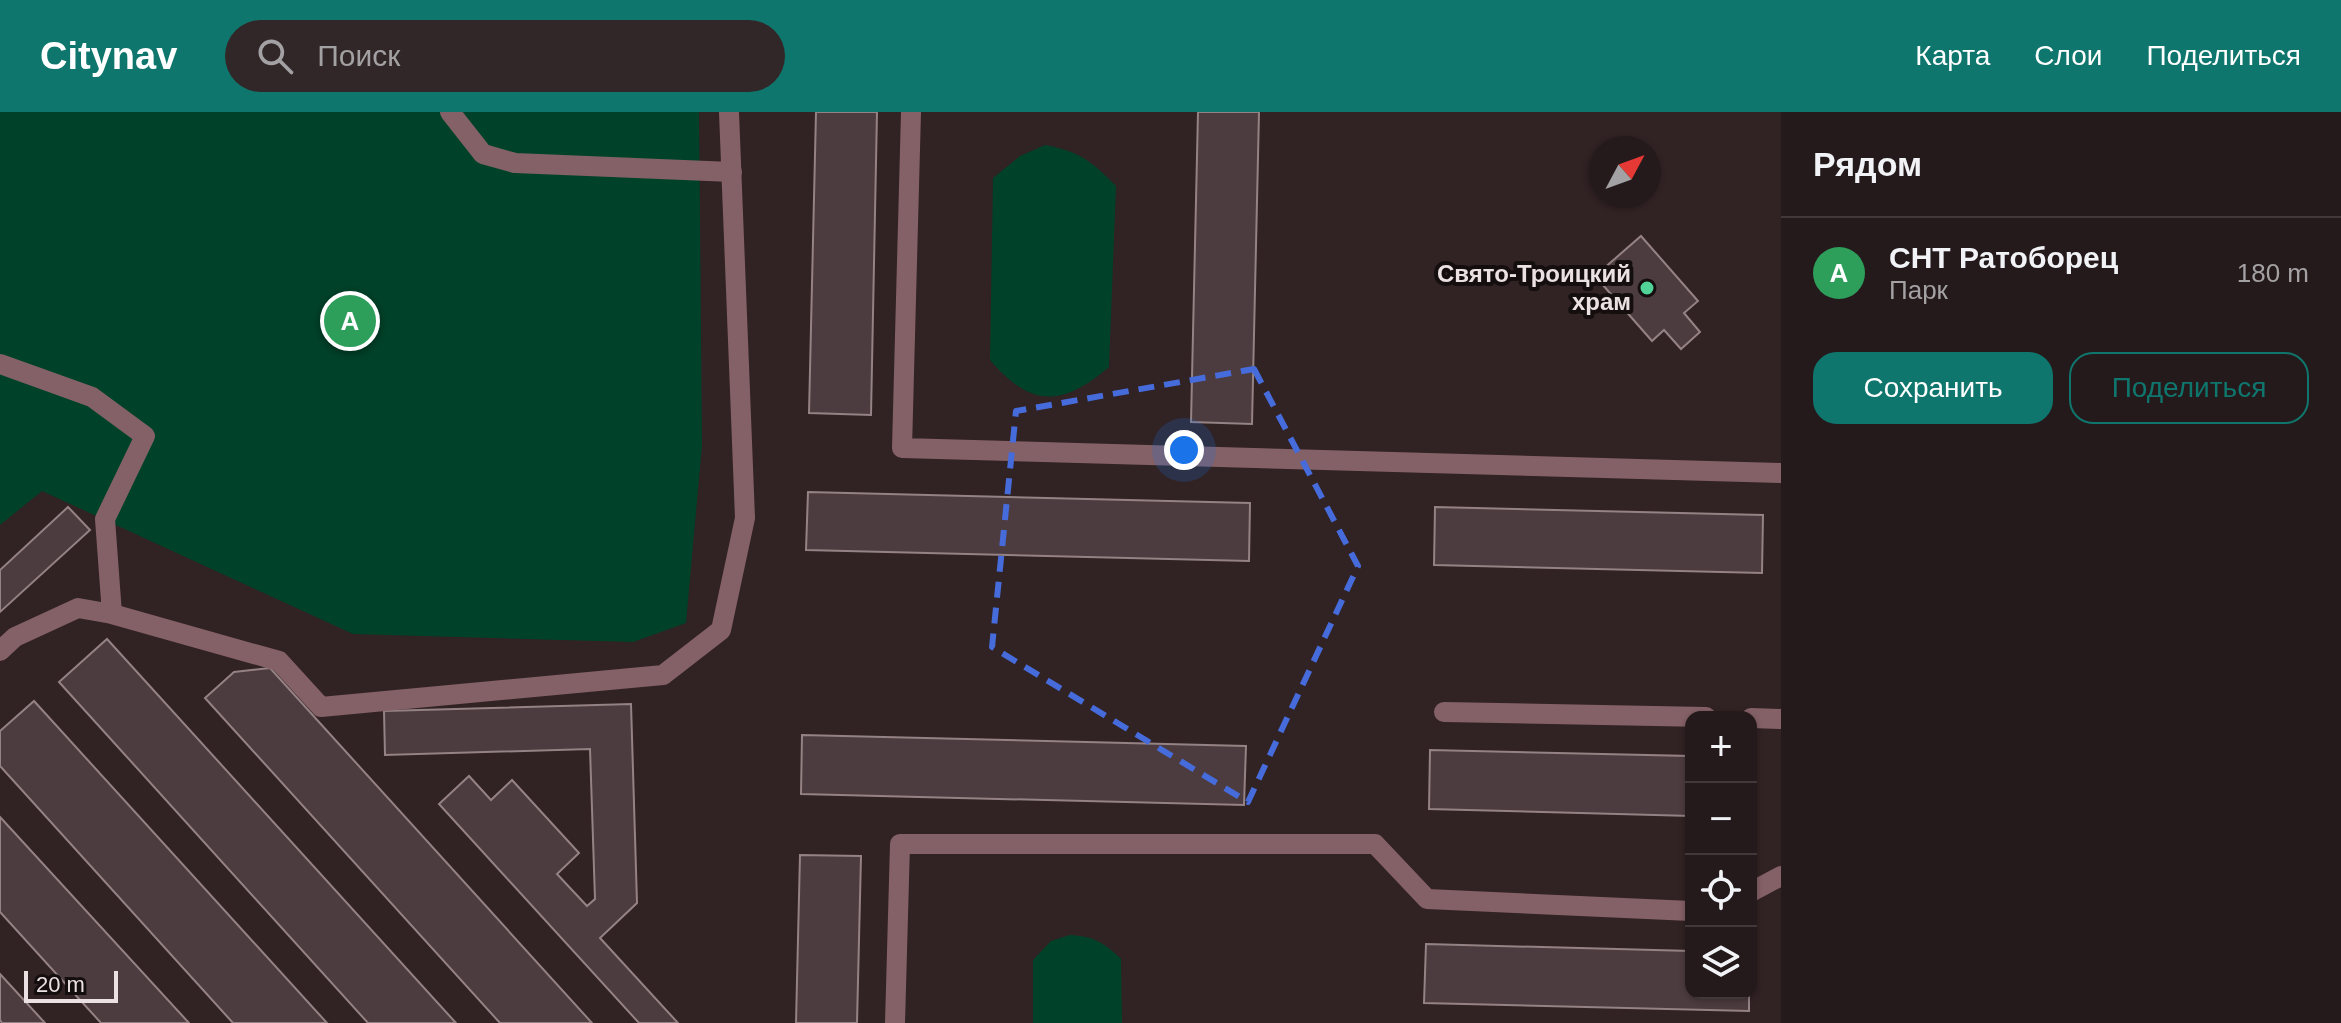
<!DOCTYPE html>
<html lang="ru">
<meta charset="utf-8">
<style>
:root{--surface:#251a1b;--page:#312728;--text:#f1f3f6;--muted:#a3a1a3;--line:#42383a;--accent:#0f766e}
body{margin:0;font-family:Arial,sans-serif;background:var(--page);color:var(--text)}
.controls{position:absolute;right:24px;bottom:24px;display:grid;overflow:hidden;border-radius:16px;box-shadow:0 2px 6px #0004}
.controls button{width:72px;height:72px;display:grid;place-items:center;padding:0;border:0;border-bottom:2px solid var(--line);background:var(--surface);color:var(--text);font:40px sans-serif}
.compass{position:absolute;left:1589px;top:24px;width:72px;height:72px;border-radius:50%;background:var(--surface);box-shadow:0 2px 6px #0004;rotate:49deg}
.scale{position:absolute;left:24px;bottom:20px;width:94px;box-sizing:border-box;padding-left:8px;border:4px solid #ece1e2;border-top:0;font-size:22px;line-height:28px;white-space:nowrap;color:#ece1e2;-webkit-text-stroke:6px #140e0f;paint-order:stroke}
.you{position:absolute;left:1184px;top:338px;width:28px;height:28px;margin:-20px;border:6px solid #fff;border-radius:50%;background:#1a73e8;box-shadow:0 0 0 12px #1a73e833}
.badge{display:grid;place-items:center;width:52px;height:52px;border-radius:50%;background:var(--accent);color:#fff;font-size:26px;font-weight:700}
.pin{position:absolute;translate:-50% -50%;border:4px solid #fff;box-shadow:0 2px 8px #0006}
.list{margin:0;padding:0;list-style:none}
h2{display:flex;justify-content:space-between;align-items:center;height:104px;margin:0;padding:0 32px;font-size:34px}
h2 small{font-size:26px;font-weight:400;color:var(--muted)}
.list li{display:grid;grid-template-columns:52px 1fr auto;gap:24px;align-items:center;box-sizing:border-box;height:112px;padding:0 32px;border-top:2px solid var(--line)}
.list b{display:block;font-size:30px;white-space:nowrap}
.list p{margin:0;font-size:26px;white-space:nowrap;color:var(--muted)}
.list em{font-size:26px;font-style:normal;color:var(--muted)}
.actions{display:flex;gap:16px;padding:24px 32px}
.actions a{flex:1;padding:18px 0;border:2px solid var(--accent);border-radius:24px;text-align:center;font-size:28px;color:var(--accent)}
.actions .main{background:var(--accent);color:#fff}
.icon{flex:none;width:44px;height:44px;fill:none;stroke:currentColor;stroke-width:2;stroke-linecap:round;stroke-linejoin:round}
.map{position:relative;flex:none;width:1781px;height:911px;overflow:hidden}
header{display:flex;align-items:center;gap:48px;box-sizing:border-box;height:112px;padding:0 40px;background:var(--accent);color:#fff}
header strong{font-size:38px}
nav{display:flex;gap:44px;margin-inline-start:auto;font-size:28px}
.search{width:560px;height:72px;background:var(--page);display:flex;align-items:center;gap:20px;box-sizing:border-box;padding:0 28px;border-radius:44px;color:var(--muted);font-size:30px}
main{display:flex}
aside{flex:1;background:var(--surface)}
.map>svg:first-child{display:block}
.green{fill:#004229}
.building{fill:#4d3c3f;stroke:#958284;stroke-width:2}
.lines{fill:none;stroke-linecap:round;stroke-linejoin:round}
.minor{stroke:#846166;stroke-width:20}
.marked{fill:none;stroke:#466bda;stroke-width:6;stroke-dasharray:16 10;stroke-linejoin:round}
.poi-dot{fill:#51d398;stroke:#140e0f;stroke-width:3}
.labels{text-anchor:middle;stroke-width:8;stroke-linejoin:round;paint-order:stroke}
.poi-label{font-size:24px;font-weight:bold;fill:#ece1e2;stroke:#140e0f;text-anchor:end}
</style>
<header>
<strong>Citynav</strong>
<div class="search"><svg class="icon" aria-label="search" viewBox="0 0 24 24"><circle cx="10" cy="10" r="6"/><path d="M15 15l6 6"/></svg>Поиск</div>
<nav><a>Карта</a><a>Слои</a><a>Поделиться</a></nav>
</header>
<main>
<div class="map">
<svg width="1781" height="911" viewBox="0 0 1781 911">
<rect width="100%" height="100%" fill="#312224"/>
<g class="green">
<path d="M 0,0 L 699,0 L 702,333 L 686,511 L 633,530 L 353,522 L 42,379 L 0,413 Z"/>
<path d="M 1045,33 C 1081,40 1091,49 1116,74 L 1109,255 C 1062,295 1031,296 990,248 L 993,66 L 1020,44 Z"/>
<path d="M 1070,823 C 1093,824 1105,831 1121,847 L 1122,911 L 1033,911 L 1033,848 L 1051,829 Z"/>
</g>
<g class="building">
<path d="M 816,0 L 877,0 L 871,303 L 809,301 Z"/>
<path d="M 1198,0 L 1259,0 L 1252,312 L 1191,310 Z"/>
<path d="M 1641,124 L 1698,189 L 1684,201 L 1700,220 L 1681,237 L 1664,218 L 1652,229 L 1595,164 Z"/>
<path d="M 808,380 L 1250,391 L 1249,449 L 806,438 Z"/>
<path d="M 68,395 L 90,418 L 0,500 L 0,458 Z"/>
<path d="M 1435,395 L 1763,403 L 1762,461 L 1434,453 Z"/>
<path d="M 107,527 L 456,911 L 368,911 L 59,570 Z"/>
<path d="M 270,556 L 592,911 L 500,911 L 205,586 L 234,560 Z"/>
<path d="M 34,589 L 327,911 L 233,911 L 0,654 L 0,619 Z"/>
<path d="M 631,592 L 637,791 L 600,826 L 678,911 L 639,911 L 439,692 L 469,664 L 491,688 L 512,668 L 579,741 L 557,762 L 587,794 L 595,787 L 590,637 L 385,643 L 384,599 Z"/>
<path d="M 802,623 L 1246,634 L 1244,693 L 801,682 Z"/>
<path d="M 1430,638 L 1691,644 L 1691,704 L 1429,697 Z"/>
<path d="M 1751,646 L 1755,646 L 1753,705 L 1751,705 Z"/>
<path d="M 0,705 L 189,911 L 101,911 L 0,800 Z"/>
<path d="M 800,743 L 861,744 L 857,911 L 796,911 Z"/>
<path d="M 1426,832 L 1691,839 L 1691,881 L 1749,881 L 1749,899 L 1424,891 Z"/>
<path d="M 0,862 L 45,911 L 2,911 L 0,908 Z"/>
</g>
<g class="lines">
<g class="minor">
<path d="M 450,0 L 483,42 L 515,51 L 732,60"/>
<path d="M 911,0 L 902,336 L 1781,361"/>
<path d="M 0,252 L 92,285 L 145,324 L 105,407 L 112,502"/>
<path d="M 0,539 L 15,525 L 78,496 L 112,502 L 279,549 L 321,595 L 663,563 L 721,518 L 745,406 L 729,0"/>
<path d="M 1444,600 L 1706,605"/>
<path d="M 1751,606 L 1781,607"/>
<path d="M 1751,780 L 1781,764"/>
<path d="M 895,911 L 900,732 L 1375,732 L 1427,787 L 1691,799"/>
</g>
</g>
<path class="marked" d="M 1254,257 L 1358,454 L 1248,690 L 992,535 L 1016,299 Z"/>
<circle class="poi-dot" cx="1647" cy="176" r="8"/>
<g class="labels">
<g class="poi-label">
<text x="1631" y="170">Свято-Троицкий<tspan x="1631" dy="28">храм</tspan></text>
</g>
</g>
</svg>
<div class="controls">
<button>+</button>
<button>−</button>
<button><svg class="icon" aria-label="locate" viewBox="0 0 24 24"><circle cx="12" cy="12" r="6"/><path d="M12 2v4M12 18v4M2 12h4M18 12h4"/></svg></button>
<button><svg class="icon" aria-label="layers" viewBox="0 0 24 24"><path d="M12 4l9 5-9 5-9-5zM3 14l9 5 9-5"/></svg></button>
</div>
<svg class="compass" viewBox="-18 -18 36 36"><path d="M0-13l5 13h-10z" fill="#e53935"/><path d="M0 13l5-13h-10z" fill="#a3a1a3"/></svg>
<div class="scale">20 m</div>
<div class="you"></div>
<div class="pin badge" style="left:350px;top:209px;background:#2e9e5b">A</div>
</div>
<aside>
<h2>Рядом<small></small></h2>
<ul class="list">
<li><span class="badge" style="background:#2e9e5b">A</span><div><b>СНТ Ратоборец</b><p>Парк</p></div><em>180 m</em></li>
</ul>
<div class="actions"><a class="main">Сохранить</a><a>Поделиться</a></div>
</aside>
</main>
